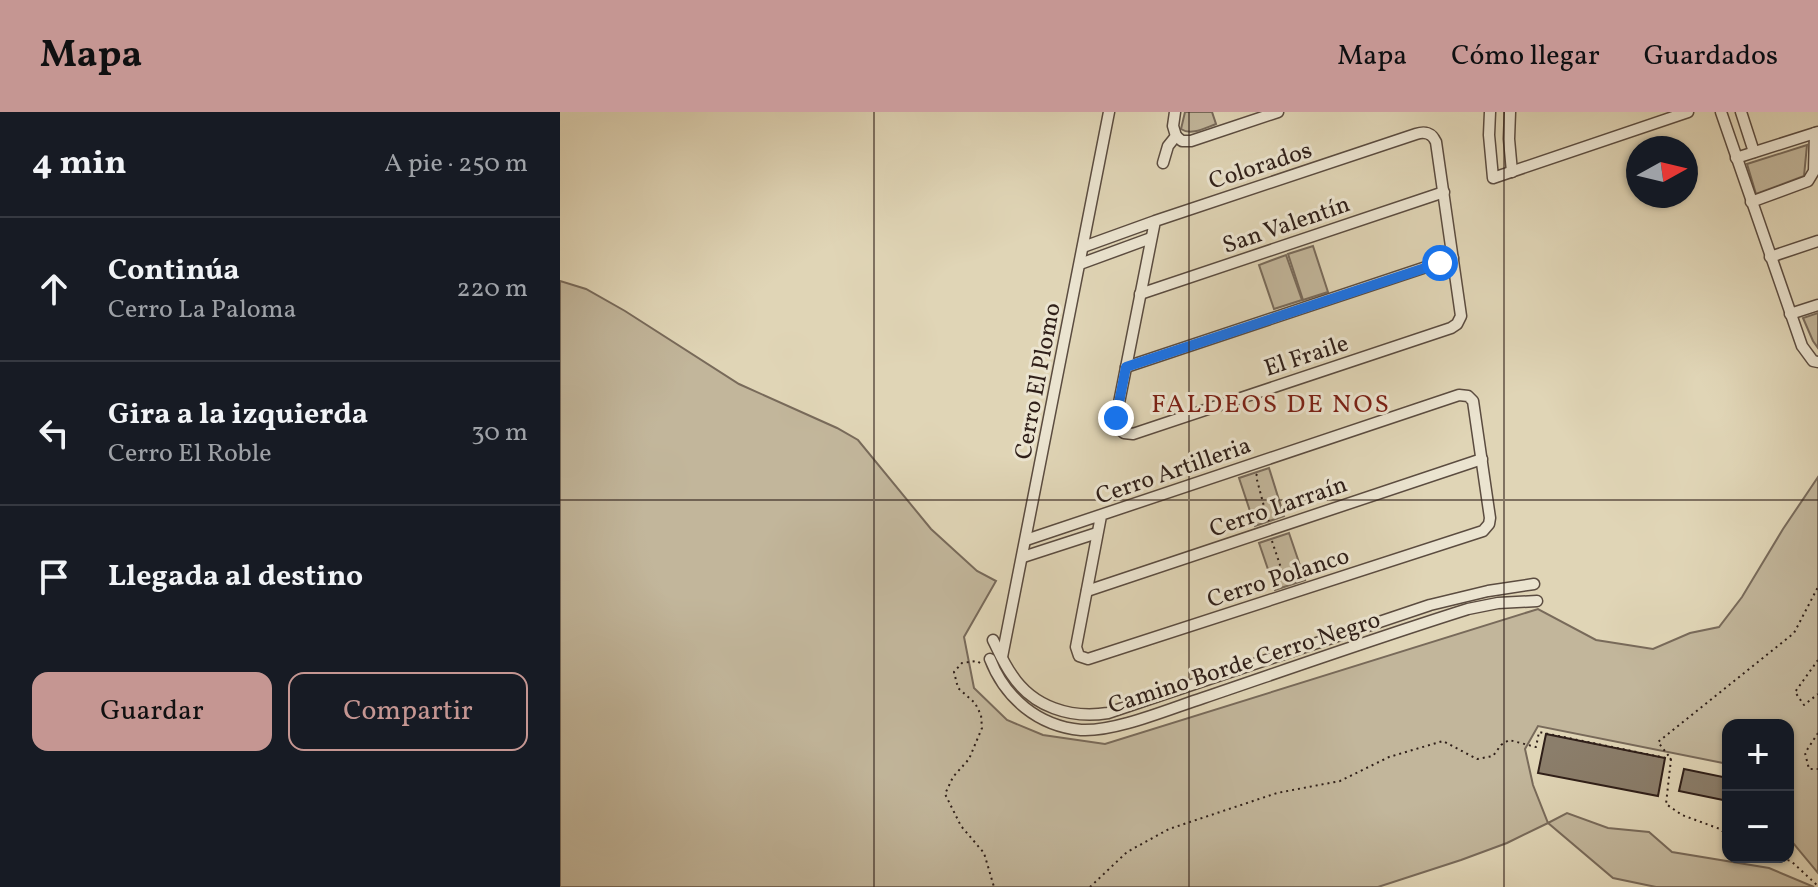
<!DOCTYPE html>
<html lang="es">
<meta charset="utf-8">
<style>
:root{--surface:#171b24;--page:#242831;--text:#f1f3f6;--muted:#9ea1a6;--line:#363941;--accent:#c59692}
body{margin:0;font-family:Vollkorn,serif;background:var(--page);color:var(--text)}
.controls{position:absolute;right:24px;bottom:24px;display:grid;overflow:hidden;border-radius:16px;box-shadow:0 2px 6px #0004}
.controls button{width:72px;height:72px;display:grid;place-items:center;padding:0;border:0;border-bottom:2px solid var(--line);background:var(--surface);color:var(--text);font:40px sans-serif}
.compass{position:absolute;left:1066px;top:24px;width:72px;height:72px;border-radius:50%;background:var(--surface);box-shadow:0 2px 6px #0004;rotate:82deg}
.stop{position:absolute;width:24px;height:24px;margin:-18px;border:6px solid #1a73e8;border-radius:50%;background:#fff}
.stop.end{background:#1a73e8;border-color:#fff;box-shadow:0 2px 8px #0008}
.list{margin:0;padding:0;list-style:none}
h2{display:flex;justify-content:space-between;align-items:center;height:104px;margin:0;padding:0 32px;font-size:34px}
h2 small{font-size:26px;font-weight:400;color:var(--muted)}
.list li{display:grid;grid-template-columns:52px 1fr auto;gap:24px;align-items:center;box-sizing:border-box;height:144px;padding:0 32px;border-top:2px solid var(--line)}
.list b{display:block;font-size:30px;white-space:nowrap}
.list p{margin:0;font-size:26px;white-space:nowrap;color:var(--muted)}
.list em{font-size:26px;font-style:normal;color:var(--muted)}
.actions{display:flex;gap:16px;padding:24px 32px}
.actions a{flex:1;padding:18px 0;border:2px solid var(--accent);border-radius:16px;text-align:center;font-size:28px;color:var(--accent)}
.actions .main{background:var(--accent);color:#111}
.icon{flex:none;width:44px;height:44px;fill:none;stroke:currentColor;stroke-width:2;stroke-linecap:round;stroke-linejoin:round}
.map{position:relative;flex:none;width:1258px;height:775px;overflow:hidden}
header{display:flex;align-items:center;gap:48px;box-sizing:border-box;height:112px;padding:0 40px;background:var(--accent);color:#111}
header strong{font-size:38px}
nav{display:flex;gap:44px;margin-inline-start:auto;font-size:28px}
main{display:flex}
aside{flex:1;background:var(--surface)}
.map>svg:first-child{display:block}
.green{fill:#c2b69b;stroke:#786a5a;stroke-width:2}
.building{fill:#8b7e6b;stroke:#2f1f19;stroke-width:2}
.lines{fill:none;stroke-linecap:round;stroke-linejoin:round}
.street-casing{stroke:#5b4c40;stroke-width:13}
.path{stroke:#2f1f19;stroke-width:2;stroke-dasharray:2 4;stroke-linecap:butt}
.street{stroke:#ebe4d0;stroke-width:10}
.route{stroke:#1a73e8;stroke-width:10}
.grid{fill:none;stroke:#2f1f19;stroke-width:2;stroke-opacity:0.55}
.labels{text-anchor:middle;stroke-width:6;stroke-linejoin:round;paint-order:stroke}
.street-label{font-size:24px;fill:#2f1f19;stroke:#ebe4d0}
.neighbourhood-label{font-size:26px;letter-spacing:2px;fill:#7a1f14;stroke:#ebe4d0}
</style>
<header>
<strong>Mapa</strong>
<nav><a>Mapa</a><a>Cómo llegar</a><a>Guardados</a></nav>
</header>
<main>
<aside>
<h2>4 min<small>A pie · 250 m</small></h2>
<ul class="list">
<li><svg class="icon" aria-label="ahead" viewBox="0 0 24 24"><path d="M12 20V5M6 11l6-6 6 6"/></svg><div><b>Continúa</b><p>Cerro La Paloma</p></div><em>220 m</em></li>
<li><svg class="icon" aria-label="left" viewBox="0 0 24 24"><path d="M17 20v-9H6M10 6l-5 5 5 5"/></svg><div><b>Gira a la izquierda</b><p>Cerro El Roble</p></div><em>30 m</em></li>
<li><svg class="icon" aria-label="arrive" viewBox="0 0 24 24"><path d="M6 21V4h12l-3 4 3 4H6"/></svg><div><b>Llegada al destino</b></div></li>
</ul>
<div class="actions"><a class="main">Guardar</a><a>Compartir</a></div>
</aside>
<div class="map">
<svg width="1258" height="775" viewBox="0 0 1258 775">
<rect width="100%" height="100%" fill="#e0d5b6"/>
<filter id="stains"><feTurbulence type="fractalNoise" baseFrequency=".0025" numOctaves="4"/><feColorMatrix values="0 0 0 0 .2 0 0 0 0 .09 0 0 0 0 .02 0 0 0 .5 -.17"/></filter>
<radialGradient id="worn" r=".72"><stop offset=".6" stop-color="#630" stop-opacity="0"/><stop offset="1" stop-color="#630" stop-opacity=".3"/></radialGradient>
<g class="green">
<path d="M 625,0 L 652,0 L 656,12 C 645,16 631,24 621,17 Z"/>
<path d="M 1247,33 L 1244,64 L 1196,82 L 1187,52 Z"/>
<path d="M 753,134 L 768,180 L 743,188 L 728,142 Z"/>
<path d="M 726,143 L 742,188 L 714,197 L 699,153 Z"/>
<path d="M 0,169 L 26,177 L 65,199 L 179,272 L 277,316 L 298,328 L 371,417 L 417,459 L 436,469 L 404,525 L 414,576 L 447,608 L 483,623 L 545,632 L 978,497 L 1036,528 L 1093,537 L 1130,521 L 1159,515 L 1182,485 L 1223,417 L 1258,365 L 1258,761 L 1228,725 L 1228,613 L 1168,613 L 1168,652 L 978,614 L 965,637 L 973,673 L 988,711 L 1007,701 L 1048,716 L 1089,720 L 1112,740 L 1209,756 L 1254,775 L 1096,775 L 1053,766 L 988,711 L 947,731 L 901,748 L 818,775 L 0,775 Z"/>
<path d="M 1258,201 L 1258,236 L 1253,229 L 1243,206 Z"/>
<path d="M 709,356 L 724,404 L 695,414 L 679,366 Z"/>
<path d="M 729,421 L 745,468 L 715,478 L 699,431 Z"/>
</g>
<g class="building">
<path d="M 986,622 L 1105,646 L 1098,684 L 978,661 Z"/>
<path d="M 1124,657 L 1168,666 L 1168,689 L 1119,679 Z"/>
</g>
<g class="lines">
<g class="street-casing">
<g id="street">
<path d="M 615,0 L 613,14 L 616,24"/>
<path d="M 930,0 L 929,23 L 933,66 L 1128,0"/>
<path d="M 950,0 L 949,27 L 952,60"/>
<path d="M 1161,0 L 1242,234 L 1253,249 L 1258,250"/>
<path d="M 1181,0 L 1194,40"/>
<path d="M 616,24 L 622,29 L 631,29 L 718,0"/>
<path d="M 1176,46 L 1258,20"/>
<path d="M 603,51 L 608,34 L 616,24"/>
<path d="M 1191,90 L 1248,69 L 1254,59 L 1255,21"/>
<path d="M 523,135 L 595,109 L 856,22 C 865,19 872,21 876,30 L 901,204 L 897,212 L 891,216 L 573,322 L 564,321 L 558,316 L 556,306 L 595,109"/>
<path d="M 1210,145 L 1258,129"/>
<path d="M 520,152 L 591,126"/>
<path d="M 580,182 L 884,80"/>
<path d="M 1230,202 L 1258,193"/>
<path d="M 566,255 L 893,146"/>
<path d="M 466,428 L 899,283 L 908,284 L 913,289 L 930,406 L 929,412 L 923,419 L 528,547 L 519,544 L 516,535 L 541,404"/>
<path d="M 463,445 L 537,421"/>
<path d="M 527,479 L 922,347"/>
<path d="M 433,528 C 439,540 444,552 452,563 C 473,595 511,607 548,601 L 870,493 L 928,479 L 974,472"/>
<path d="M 442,545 L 549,0"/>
<path d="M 430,547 C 445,586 478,614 521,618 C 555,620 609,597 643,586 C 731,556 819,525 908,497 L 938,491 L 977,489"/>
</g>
</g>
<g class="path">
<path d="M 697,362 L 696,364 L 707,406 L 709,409"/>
<path d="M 712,429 L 722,459 L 737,469"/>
<path d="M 1258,548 L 1235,580 L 1244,593 L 1258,582"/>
<path d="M 420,551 L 417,549 L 402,551 L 394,560 L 398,576 L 415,591 L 421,603 L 422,616 L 409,647 L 393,665 L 385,682 L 401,714 L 424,741 L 434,775"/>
<path d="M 1258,621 L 1245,641 L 1249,657 L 1258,657"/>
<path d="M 1168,724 L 1160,717 L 1122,703 L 1106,692 L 1111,647 L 1098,630 L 1234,521 L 1258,475"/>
<path d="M 1216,745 L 1231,749 L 1258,774"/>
<path d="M 530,775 L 567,740 L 609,717 L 717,681 L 780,669 L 829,645 L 883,629 L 917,647 L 933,644 L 941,633 L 949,628 L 976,635 L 979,620 L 1111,647"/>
</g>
<use href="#street" class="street"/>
</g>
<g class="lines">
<path class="route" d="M 556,306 L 566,255 L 880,151"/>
</g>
<path class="grid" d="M 314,0 L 314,775M 629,0 L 629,775M 944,0 L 944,775M 0,388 L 1258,388"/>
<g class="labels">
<g class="street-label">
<text transform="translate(700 53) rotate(-18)" y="8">Colorados</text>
<text transform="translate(726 112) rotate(-19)" y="8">San Valentín</text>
<text transform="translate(746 243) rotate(-18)" y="8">El Fraile</text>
<text transform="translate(477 269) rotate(-79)" y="8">Cerro El Plomo</text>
<text transform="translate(613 358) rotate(-19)" y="8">Cerro Artilleria</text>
<text transform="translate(718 394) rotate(-19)" y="8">Cerro Larraín</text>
<text transform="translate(718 465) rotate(-18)" y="8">Cerro Polanco</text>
<text transform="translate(684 550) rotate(-18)" y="8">Camino Borde Cerro Negro</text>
</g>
<g class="neighbourhood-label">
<text x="711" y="300">FALDEOS DE NOS</text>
</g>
</g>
<rect width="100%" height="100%" filter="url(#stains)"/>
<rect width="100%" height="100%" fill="url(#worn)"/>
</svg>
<div class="controls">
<button>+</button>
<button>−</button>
</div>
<svg class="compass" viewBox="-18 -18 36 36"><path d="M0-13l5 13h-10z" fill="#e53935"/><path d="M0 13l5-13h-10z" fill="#9ea1a6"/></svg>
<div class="stop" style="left:880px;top:151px"></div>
<div class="stop end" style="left:556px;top:306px"></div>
</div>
</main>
